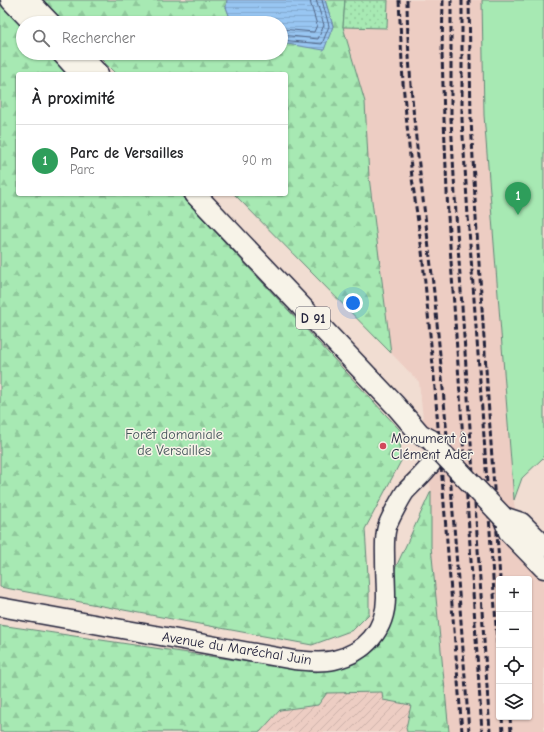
<!DOCTYPE html>
<html lang="fr">
<meta charset="utf-8">
<style>
:root{--surface:#fff;--page:#f6f6f6;--text:#202124;--muted:#757577;--line:#e0e0e0;--accent:#d1495b}
body{margin:0;font-family:"Comic Neue",sans-serif;background:var(--page);color:var(--text)}
.controls{position:absolute;right:12px;bottom:12px;display:grid;overflow:hidden;border-radius:4px;box-shadow:0 1px 3px #0004}
.controls button{width:36px;height:36px;display:grid;place-items:center;padding:0;border:0;border-bottom:1px solid var(--line);background:var(--surface);color:var(--text);font:20px sans-serif}
.you{position:absolute;left:353px;top:303px;width:14px;height:14px;margin:-10px;border:3px solid #fff;border-radius:50%;background:#1a73e8;box-shadow:0 0 0 6px #1a73e833}
.badge{display:grid;place-items:center;width:26px;height:26px;border-radius:50%;background:var(--accent);color:#fff;font-size:13px;font-weight:700}
.pin{position:absolute;translate:-50% -33px;filter:drop-shadow(0 1px 2px #0008)}
.pin::after{content:'';position:absolute;top:21px;width:14px;height:12px;background:inherit;clip-path:polygon(0 0,100% 0,50% 100%)}
.list{margin:0;padding:0;list-style:none}
h2{display:flex;justify-content:space-between;align-items:center;height:52px;margin:0;padding:0 16px;font-size:17px}
h2 small{font-size:13px;font-weight:400;color:var(--muted)}
.list li{display:grid;grid-template-columns:26px 1fr auto;gap:12px;align-items:center;box-sizing:border-box;height:72px;padding:0 16px;border-top:1px solid var(--line)}
.list b{display:block;font-size:15px;white-space:nowrap}
.list p{margin:0;font-size:13px;white-space:nowrap;color:var(--muted)}
.list em{font-size:13px;font-style:normal;color:var(--muted)}
.icon{flex:none;width:22px;height:22px;fill:none;stroke:currentColor;stroke-width:2;stroke-linecap:round;stroke-linejoin:round}
.map{position:relative;flex:none;width:544px;height:732px;overflow:hidden}
.search{position:absolute;background:var(--surface);box-shadow:0 1px 3px #0004;left:16px;top:16px;width:272px;height:44px;display:flex;align-items:center;gap:10px;box-sizing:border-box;padding:0 14px;border-radius:22px;color:var(--muted);font-size:15px}
.panel{position:absolute;background:var(--surface);box-shadow:0 1px 3px #0004;left:16px;top:72px;width:272px;height:124px;border-radius:4px}
.map>svg:first-child{display:block}
.built{fill:#edcdc3;fill-rule:evenodd}
.industrial{fill:url(#industrial-furrows)}
.forest{fill:url(#forest-firs);stroke:#648677}
.park{fill:#a7e9b3;stroke:#648677}
.garden{fill:url(#garden-dots);stroke:#648677}
.water{fill:url(#water-rules);stroke:#6984a9}
.lines{fill:none;stroke-linecap:round;stroke-linejoin:round}
.shore{stroke:#516484;stroke-width:1}
.secondary-casing{stroke:#22223b;stroke-width:21}
.primary-casing{stroke:#22223b;stroke-width:23}
.secondary{stroke:#f7f3e8;stroke-width:18}
.primary{stroke:#f7f3e8;stroke-width:20}
.rail{stroke:#22223b;stroke-width:3;stroke-dasharray:6 3;stroke-linecap:butt}
.primary-bridge-casing{stroke:#22223b;stroke-width:23;stroke-linecap:butt}
.primary-bridge{stroke:#f7f3e8;stroke-width:20}
.poi-dot{fill:#d1495b;stroke:#f7f3e8;stroke-width:1.5}
.labels{text-anchor:middle;stroke-width:3;stroke-linejoin:round;paint-order:stroke}
.shield{fill:#f7f3e8;stroke:#62616f;stroke-width:1}
.shield-label{font-size:13px;font-weight:bold;fill:#22223b}
.park-label{font-size:14px;fill:#435459;stroke:#f7f3e8}
.poi-label{font-size:14px;fill:#22223b;stroke:#f7f3e8;text-anchor:start}
.street-label{font-size:14px;fill:#22223b;stroke:#f7f3e8}
</style>
<div class="map">
<svg width="544" height="732" viewBox="0 0 544 732">
<defs>
<pattern id="industrial-furrows" width="10" height="10" patternUnits="userSpaceOnUse"><rect width="10" height="10" fill="#edcdc3"/><path d="M-1 1l2-2M0 10L10 0M9 11l2-2" fill="none" stroke="#cbb0a8"/></pattern>
<pattern id="forest-firs" width="22" height="20" patternUnits="userSpaceOnUse"><rect width="22" height="20" fill="#a7e9b3"/><path d="M5 1l3.5 6h-7zM16 11l3.5 6h-7z" fill="#8fc89b"/></pattern>
<pattern id="garden-dots" width="8" height="8" patternUnits="userSpaceOnUse"><rect width="8" height="8" fill="#a7e9b3"/><path d="M2 2h.1M6 6h.1" fill="none" stroke="#8fc89b" stroke-width="1.8" stroke-linecap="round"/></pattern>
<pattern id="water-rules" width="6" height="5" patternUnits="userSpaceOnUse"><rect width="6" height="5" fill="#98c6f2"/><path d="M0 2.5h6" fill="none" stroke="#83aad0"/></pattern>
</defs>
<rect width="100%" height="100%" fill="#f1ddd2"/>
<filter id="ink" filterUnits="userSpaceOnUse"><feTurbulence type="fractalNoise" baseFrequency=".025" numOctaves="2"/><feDisplacementMap in="SourceGraphic" scale="8" xChannelSelector="R" yChannelSelector="G"/><feConvolveMatrix kernelMatrix="1 2 1 2 8 2 1 2 1" color-interpolation-filters="sRGB"/></filter>
<g filter="url(#ink)">
<path class="built" d="M 388,0 L 482,0 L 484,115 L 514,502 L 520,554 L 544,581 L 544,732 L 449,732 L 431,546 L 431,491 L 419,382 L 391,353 L 369,177 L 365,102 L 343,27 L 387,28 ZM 499,579 L 529,579 L 529,717 L 499,717 Z"/>
<path class="industrial" d="M 383,692 L 392,702 L 411,705 L 406,728 L 407,732 L 260,732 L 280,710 L 318,705 L 327,693 Z"/>
<g class="forest">
<path d="M 0,0 L 23,25 L 23,53 L 49,53 L 69,74 L 18,74 L 18,194 L 180,194 L 400,430 L 401,461 L 365,529 L 369,591 L 369,614 L 353,630 L 312,645 L 0,587 Z"/>
<path d="M 43,0 L 227,0 L 226,7 L 232,23 L 65,23 Z"/>
<path d="M 325,0 L 345,0 L 343,27 L 365,102 L 369,177 L 391,353 L 234,194 L 286,194 L 286,74 L 116,74 L 95,53 L 281,53 L 281,43 L 324,49 L 333,26 Z"/>
<path d="M 431,491 L 431,546 L 449,732 L 407,732 L 406,728 L 411,705 L 383,700 L 382,692 L 327,693 L 318,705 L 280,710 L 260,732 L 0,732 L 0,625 L 316,672 L 356,658 L 384,632 L 395,569 Z"/>
</g>
<path class="park" d="M 482,0 L 544,0 L 544,457 L 522,478 L 514,500 L 484,115 Z"/>
<path class="garden" d="M 345,0 L 388,0 L 387,28 L 343,27 Z"/>
<path class="water" d="M 227,0 L 325,0 L 333,26 L 324,50 L 281,43 L 281,23 L 232,23 L 226,7 Z"/>
<g class="lines">
<g class="shore">
<path d="M 281,29 L 314,32 L 317,25 L 311,5 L 310,0"/>
<path d="M 281,35 L 318,39 L 324,25 L 316,0"/>
<path d="M 281,40 L 322,44 L 329,26 L 322,0"/>
</g>
<g class="secondary-casing">
<path id="secondary" d="M 0,607 L 294,660 C 307,661 321,663 334,660 C 365,653 386,630 386,597 C 386,584 385,571 385,558 C 385,548 384,537 387,527 C 389,520 401,498 405,492 C 414,482 424,474 432,463"/>
</g>
<g class="primary-casing">
<g id="primary">
<path d="M 11,0 L 33,23"/>
<path d="M 28,0 L 50,23"/>
<path d="M 62,53 L 81,74"/>
<path d="M 78,53 L 98,74"/>
<path d="M 195,194 L 396,406 L 420,434 L 431,440"/>
<path d="M 503,517 L 509,532 L 544,568"/>
<path d="M 503,517 L 521,523 L 544,546"/>
</g>
</g>
<use href="#secondary" class="secondary"/>
<use href="#primary" class="primary"/>
<g class="rail">
<path d="M 399,0 L 403,83 L 412,178 L 422,251 L 434,376 L 462,732"/>
<path d="M 407,0 C 408,108 427,216 437,323 C 450,459 459,596 469,732"/>
<path d="M 443,0 L 442,53 L 444,119 L 448,216 L 468,514 L 482,732"/>
<path d="M 451,0 L 451,119 L 456,215 L 490,732"/>
<path d="M 462,0 L 462,120 L 468,216 L 484,437 L 499,672"/>
<path d="M 469,0 L 471,119 L 476,218 L 500,579"/>
<path d="M 502,717 L 503,732"/>
<path d="M 510,717 L 511,732"/>
</g>
<g class="primary-bridge-casing">
<path id="primary-bridge" d="M 431,440 L 442,453 L 503,517"/>
</g>
<use href="#primary-bridge" class="primary-bridge"/>
</g>
</g>
<circle class="poi-dot" cx="383" cy="446" r="4"/>
<g class="labels">
<rect class="shield" x="296" y="307" width="34" height="22" rx="3"/>
<g class="shield-label">
<text x="313" y="323">D 91</text>
</g>
<g class="park-label">
<text x="174" y="439">Forêt domaniale<tspan x="174" dy="16">de Versailles</tspan></text>
</g>
<g class="poi-label">
<text x="391" y="443">Monument à<tspan x="391" dy="16">Clément Ader</tspan></text>
</g>
<g class="street-label">
<text transform="translate(237 648) rotate(9)" y="5">Avenue du Maréchal Juin</text>
</g>
</g>
</svg>
<div class="controls">
<button>+</button>
<button>−</button>
<button><svg class="icon" aria-label="locate" viewBox="0 0 24 24"><circle cx="12" cy="12" r="6"/><path d="M12 2v4M12 18v4M2 12h4M18 12h4"/></svg></button>
<button><svg class="icon" aria-label="layers" viewBox="0 0 24 24"><path d="M12 4l9 5-9 5-9-5zM3 14l9 5 9-5"/></svg></button>
</div>
<div class="you"></div>
<div class="pin badge" style="left:518px;top:215px;background:#2e9e5b">1</div>
<div class="search"><svg class="icon" aria-label="search" viewBox="0 0 24 24"><circle cx="10" cy="10" r="6"/><path d="M15 15l6 6"/></svg>Rechercher</div>
<section class="panel">
<h2>À proximité<small></small></h2>
<ul class="list">
<li><span class="badge" style="background:#2e9e5b">1</span><div><b>Parc de Versailles</b><p>Parc</p></div><em>90 m</em></li>
</ul>
</section>
</div>
